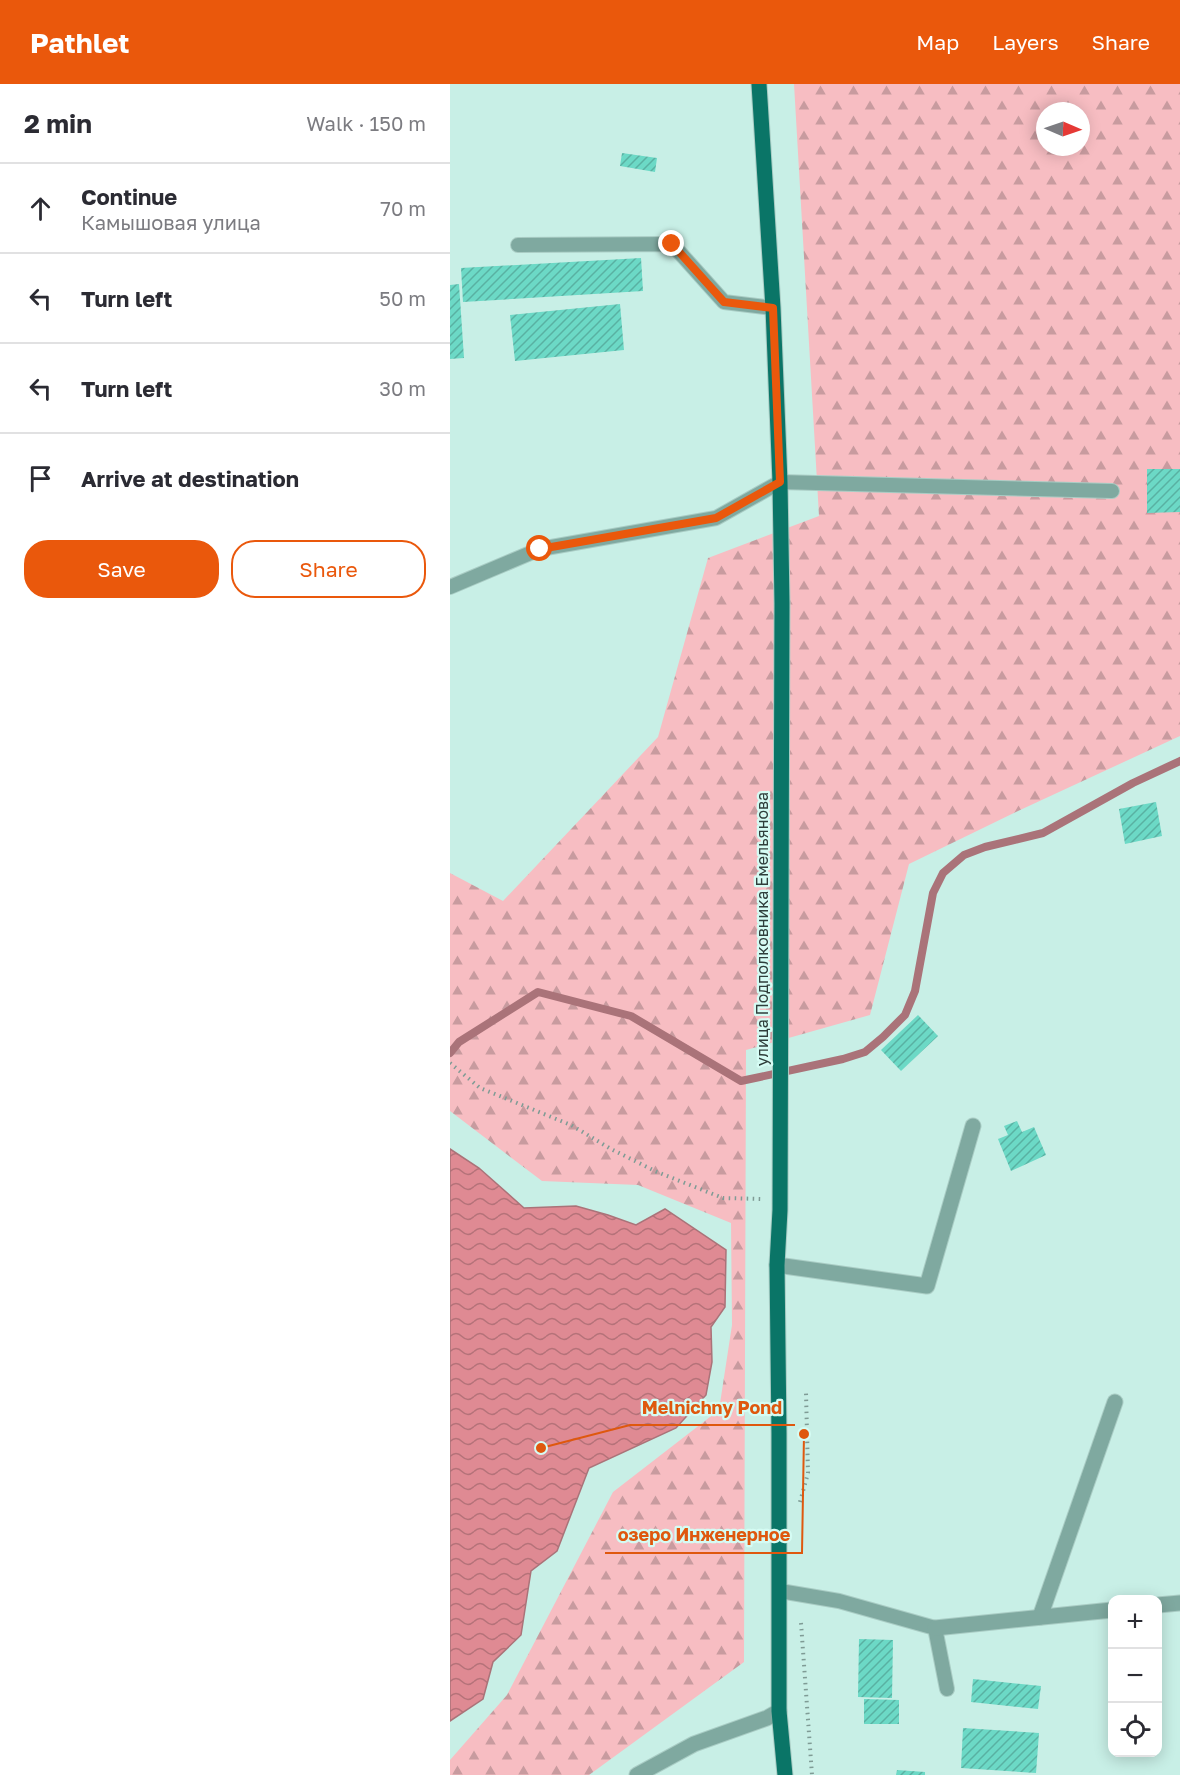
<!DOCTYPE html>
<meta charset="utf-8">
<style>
:root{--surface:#fff;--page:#f7f7f7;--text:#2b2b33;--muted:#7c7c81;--line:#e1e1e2;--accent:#ea580c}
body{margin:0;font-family:"Golos Text",sans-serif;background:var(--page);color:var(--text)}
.controls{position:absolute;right:18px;bottom:18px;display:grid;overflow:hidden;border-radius:12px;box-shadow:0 3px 15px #0003}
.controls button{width:54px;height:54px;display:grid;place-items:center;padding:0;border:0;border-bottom:2px solid var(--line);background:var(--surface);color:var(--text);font:30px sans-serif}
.compass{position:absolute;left:586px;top:18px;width:54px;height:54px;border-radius:50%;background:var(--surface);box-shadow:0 3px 15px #0003;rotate:92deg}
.stop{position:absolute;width:18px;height:18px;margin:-14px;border:4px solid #ea580c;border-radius:50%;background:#fff}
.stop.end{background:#ea580c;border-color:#fff;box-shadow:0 2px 6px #0008}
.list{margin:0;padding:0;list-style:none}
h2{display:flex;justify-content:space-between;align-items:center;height:78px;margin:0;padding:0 24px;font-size:26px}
h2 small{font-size:20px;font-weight:400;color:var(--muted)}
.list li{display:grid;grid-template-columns:39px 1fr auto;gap:18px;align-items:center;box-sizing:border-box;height:90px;padding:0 24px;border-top:2px solid var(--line)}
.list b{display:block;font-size:22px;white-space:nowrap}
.list p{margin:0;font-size:20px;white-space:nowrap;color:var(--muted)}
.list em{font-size:20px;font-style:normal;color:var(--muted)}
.actions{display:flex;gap:12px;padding:18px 24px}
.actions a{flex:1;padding:14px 0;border:2px solid var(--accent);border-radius:24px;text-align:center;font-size:21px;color:var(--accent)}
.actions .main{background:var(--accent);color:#fff}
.icon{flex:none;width:33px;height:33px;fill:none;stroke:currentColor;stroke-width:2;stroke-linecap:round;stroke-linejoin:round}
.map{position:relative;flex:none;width:730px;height:1691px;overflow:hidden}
header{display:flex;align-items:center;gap:36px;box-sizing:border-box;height:84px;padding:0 30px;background:var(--accent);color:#fff}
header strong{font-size:28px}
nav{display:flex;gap:33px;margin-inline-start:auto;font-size:21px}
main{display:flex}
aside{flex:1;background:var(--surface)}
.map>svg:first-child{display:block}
.forest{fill:url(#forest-firs);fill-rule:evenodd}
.water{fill:url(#water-waves);stroke:#aa7379;stroke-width:1.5}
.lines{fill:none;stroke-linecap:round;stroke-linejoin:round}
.stream{stroke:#aa7379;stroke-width:8}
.building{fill:url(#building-hatch)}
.service-casing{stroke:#a9ccc4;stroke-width:16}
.minor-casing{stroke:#a9ccc4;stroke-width:17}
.primary-casing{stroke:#a9ccc4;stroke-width:17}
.path{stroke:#7f9b95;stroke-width:4;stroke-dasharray:1.5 4.5;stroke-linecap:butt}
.service{stroke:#7fa9a0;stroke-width:14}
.minor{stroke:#7fa9a0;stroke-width:15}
.primary{stroke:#0a7567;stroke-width:15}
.route{stroke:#ea580c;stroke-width:8}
.labels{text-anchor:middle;stroke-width:4.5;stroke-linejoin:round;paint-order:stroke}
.street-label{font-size:16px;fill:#2f3e3b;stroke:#d5fcf4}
.leader{fill:none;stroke:#df580e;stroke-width:2}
.callout-dot{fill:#df580e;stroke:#d5fcf4;stroke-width:2}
.callout-label{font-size:18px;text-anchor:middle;font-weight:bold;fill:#df580e;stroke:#d5fcf4;stroke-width:4.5;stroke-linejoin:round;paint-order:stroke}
</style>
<header>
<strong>Pathlet</strong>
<nav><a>Map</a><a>Layers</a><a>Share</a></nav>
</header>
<main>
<aside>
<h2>2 min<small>Walk · 150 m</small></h2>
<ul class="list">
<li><svg class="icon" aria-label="ahead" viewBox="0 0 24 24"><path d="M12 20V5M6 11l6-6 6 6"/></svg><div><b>Continue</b><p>Камышовая улица</p></div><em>70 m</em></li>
<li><svg class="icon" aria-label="left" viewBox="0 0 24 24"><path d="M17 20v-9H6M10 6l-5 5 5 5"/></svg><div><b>Turn left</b></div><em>50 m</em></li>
<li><svg class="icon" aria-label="left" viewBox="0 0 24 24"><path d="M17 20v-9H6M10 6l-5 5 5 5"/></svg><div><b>Turn left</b></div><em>30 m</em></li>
<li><svg class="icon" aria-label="arrive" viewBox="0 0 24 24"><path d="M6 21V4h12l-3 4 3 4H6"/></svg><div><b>Arrive at destination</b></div></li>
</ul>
<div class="actions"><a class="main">Save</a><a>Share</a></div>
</aside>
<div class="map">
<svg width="730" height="1691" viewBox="0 0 730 1691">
<defs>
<pattern id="forest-firs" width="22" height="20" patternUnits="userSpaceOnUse" patternTransform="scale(1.5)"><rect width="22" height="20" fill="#f7bdc2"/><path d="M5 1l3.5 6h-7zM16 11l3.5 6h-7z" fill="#c89b9f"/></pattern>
<pattern id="water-waves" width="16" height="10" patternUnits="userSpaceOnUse" patternTransform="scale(1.5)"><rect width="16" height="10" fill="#df8a93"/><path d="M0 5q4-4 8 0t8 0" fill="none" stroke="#b57279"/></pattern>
<pattern id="building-hatch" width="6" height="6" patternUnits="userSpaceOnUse" patternTransform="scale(1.5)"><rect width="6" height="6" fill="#6cd9c6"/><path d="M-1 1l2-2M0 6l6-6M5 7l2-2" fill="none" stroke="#59b1a2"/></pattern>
</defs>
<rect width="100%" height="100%" fill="#c8efe6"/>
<path class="forest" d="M 344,0 L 730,0 L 730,652 L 568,727 L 459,780 L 420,931 L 296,966 L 294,1578 L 139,1691 L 0,1691 L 0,1676 L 57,1611 L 163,1408 L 269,1326 L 282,1241 L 281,1139 L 188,1101 L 92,1097 L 0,1027 L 0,789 L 53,817 L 208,653 L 258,474 L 369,432 ZM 595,27 L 631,27 L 631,63 L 595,63 Z"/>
<path class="water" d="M 0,1065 L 29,1084 L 74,1124 L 126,1122 L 158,1131 L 186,1141 L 215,1125 L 276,1166 L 275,1223 L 261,1243 L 262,1278 L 256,1311 L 226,1344 L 139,1384 L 107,1467 L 81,1487 L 71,1551 L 43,1578 L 33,1615 L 0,1637 Z"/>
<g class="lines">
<path class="stream" d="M 0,969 L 9,958 L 88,908 L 181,932 L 291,997 L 393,975 L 415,968 L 433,953 L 455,931 L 465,907 L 483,809 L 493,789 L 514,771 L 535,763 L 593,749 L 683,699 L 730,677"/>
</g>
<g class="building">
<path d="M 172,69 L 207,74 L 205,88 L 170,82 Z"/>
<path d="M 191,174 L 193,207 L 13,218 L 11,184 Z"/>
<path d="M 9,200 L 14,274 L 0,275 L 0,201 Z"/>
<path d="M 170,220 L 174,266 L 65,277 L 60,231 Z"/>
<path d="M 697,385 L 730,385 L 730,428 L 697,429 Z"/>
<path d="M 706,718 L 712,752 L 675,760 L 669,725 Z"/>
<path d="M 468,931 L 488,952 L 451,987 L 431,966 Z"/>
<path d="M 567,1037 L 572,1048 L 584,1043 L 596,1071 L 561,1087 L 548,1055 L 558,1051 L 554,1042 Z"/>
<path d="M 409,1555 L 443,1556 L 442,1614 L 408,1613 Z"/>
<path d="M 523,1595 L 591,1602 L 588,1625 L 521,1618 Z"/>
<path d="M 414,1615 L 449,1616 L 449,1640 L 414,1640 Z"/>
<path d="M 513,1644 L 589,1649 L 586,1689 L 511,1684 Z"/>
<path d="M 447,1686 L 475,1688 L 475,1691 L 446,1691 Z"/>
</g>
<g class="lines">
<g class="service-casing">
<g id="service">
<path d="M 68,161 L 222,160 L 274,218 L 323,224"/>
<path d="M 0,503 L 90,465 L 266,434 L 330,398 L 662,407"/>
<path d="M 330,1507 L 389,1517 L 485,1544 L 497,1605"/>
</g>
</g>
<g class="minor-casing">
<g id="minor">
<path d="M 327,1181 L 477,1202 L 523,1042"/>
<path d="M 708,1521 L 730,1519"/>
<path d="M 590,1533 L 665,1318"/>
<path d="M 485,1544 L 662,1526"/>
<path d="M 187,1691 L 244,1660 L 317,1634 L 329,1627"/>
</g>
</g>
<g class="primary-casing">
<path id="primary" d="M 309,0 L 323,224 L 330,398 L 332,519 L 330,1126 L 327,1181 L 329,1349 L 329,1627 L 335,1691"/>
</g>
<g class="path">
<path d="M 0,979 L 30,1004 L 121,1041 L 161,1065 L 207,1088 L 273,1114 L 311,1115"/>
<path d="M 350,1418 L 358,1389 L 356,1309"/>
<path d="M 351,1539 L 362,1691"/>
</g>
<use href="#service" class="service"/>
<use href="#minor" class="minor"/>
<use href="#primary" class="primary"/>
</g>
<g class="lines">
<path class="route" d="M 90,465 L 266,434 L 330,398 L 323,224 L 274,218 L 222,160"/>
</g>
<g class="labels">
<g class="street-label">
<text transform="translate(312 845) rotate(-90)" y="6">улица Подполковника Емельянова</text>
</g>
</g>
<path class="leader" d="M91 1364L180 1341H345M354 1350L352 1469H155"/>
<g class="callout-dot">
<circle cx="91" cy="1364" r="6"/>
<circle cx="354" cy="1350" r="6"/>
</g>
<g class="callout-label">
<text x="262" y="1330">Melnichny Pond</text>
<text x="254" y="1457">озеро Инженерное</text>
</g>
</svg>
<div class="controls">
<button>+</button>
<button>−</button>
<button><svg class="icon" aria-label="locate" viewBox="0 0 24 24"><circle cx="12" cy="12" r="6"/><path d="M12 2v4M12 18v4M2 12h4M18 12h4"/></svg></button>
</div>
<svg class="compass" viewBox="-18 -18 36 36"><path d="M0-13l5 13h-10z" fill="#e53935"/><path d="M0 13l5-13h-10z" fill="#7c7c81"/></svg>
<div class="stop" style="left:90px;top:465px"></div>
<div class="stop end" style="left:222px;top:160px"></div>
</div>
</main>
